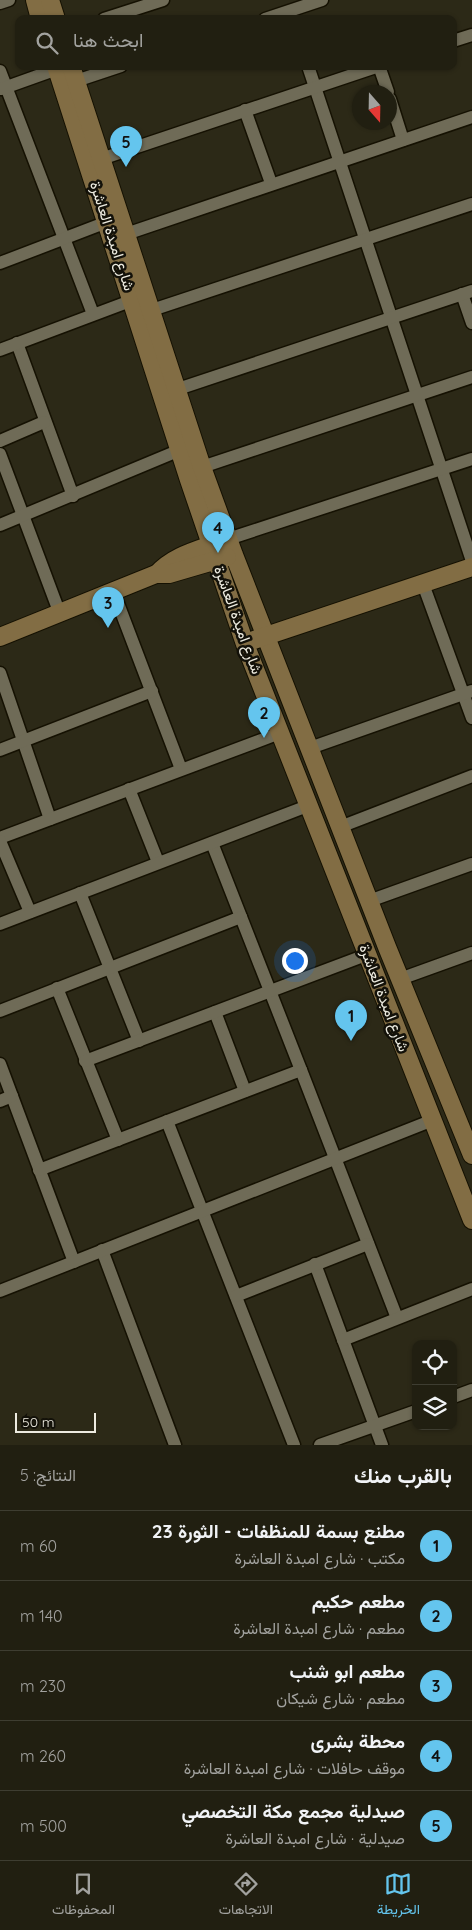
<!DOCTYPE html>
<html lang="ar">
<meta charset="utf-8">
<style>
:root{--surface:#211f11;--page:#29271a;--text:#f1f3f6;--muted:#a2a29f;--line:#3e3d31;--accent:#64c5ee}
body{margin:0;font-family:Quicksand,Vazirmatn,sans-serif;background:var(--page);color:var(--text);direction:rtl}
.controls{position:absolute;right:15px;bottom:15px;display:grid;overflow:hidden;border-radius:10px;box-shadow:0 1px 4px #0004}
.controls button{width:45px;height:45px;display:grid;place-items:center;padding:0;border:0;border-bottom:1px solid var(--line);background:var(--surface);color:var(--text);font:25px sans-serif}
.compass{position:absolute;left:352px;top:85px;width:45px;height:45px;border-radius:50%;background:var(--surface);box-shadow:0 1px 4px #0004;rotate:160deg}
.scale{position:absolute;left:15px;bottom:12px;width:81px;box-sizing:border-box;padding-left:5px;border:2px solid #edebe0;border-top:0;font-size:14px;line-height:18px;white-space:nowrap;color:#edebe0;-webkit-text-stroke:4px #131109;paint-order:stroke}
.you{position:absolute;left:294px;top:960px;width:18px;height:18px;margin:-12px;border:4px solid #fff;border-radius:50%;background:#1a73e8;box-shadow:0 0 0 8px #1a73e833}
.badge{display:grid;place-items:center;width:32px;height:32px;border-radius:50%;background:var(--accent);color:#111;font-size:16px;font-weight:700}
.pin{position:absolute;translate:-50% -41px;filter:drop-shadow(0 1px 2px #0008)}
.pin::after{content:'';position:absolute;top:26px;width:18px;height:15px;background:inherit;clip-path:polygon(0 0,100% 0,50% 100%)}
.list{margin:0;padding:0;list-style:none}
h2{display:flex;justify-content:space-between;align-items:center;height:65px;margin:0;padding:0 20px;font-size:21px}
h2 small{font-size:16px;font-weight:400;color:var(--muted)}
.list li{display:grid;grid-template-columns:32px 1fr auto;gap:15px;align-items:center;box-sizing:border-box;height:70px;padding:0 20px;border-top:1px solid var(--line)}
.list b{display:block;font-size:19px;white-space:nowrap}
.list p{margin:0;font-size:16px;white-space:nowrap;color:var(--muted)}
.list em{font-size:16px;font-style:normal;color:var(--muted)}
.icon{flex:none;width:28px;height:28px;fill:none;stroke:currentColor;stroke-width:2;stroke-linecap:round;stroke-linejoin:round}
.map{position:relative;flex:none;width:472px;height:1445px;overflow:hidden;direction:ltr}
.search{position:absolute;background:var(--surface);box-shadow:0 1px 4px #0004;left:15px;right:15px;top:15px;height:55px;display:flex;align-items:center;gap:12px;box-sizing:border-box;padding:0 18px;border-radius:10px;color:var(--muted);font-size:19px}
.sheet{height:415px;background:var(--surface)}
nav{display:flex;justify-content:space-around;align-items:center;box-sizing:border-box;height:70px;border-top:1px solid var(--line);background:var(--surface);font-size:14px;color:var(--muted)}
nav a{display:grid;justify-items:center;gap:2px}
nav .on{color:var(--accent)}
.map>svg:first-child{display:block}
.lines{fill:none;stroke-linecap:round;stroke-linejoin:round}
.street-casing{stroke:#151102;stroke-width:15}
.secondary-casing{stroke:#151102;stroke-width:20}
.street{stroke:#6f6b57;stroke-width:12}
.secondary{stroke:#826d44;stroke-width:18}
.labels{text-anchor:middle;stroke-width:5;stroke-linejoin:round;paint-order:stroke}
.street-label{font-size:15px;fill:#edebe0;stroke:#131109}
</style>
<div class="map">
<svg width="472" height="1445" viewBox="0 0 472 1445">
<rect width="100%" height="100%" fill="#2c2917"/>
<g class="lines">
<g class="street-casing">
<g id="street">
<path d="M 0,3 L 9,0"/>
<path d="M 104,19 L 163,0"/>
<path d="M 265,19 L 322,0"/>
<path d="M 453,41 L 472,35"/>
<path d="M 308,66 L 472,561"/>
<path d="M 379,66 L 388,92"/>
<path d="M 0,71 L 93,314"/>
<path d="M 76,81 L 121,66"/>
<path d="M 1,89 L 57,69"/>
<path d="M 390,99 L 403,140"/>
<path d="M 245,110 L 271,183"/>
<path d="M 101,159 L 379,66"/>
<path d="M 126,234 L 472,117"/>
<path d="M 0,263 L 107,222"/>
<path d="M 462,294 L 472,323"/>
<path d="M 152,310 L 472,204"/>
<path d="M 17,343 L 73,496"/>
<path d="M 0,350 L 133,300"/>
<path d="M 178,389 L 472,291"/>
<path d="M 0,441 L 44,422"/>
<path d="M 0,454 L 60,614"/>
<path d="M 202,467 L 472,377"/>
<path d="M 0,525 L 180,450"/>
<path d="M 228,539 L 472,459"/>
<path d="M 423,584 L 472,718"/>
<path d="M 114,593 L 181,769"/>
<path d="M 0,673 L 50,819"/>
<path d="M 310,748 L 472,691"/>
<path d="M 0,750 L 152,691"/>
<path d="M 129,789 L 158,862"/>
<path d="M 340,827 L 472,776"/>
<path d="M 0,838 L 280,733"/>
<path d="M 0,841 L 30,912"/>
<path d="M 212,843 L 301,1070"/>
<path d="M 80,893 L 139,1041"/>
<path d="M 369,901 L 472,864"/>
<path d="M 0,924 L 310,805"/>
<path d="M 400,979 L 472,953"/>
<path d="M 57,988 L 118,1140"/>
<path d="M 0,1011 L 241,917"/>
<path d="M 215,1012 L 245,1091"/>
<path d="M 85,1061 L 366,955"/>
<path d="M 0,1064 L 74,1262"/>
<path d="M 0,1101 L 12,1096"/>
<path d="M 167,1121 L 294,1445"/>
<path d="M 39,1170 L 301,1070 L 397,1318"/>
<path d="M 102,1250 L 175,1445"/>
<path d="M 315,1264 L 382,1445"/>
<path d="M 0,1291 L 433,1120"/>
<path d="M 236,1296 L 368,1244"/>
<path d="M 343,1340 L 472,1289"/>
<path d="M 453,1397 L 472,1390"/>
<path d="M 320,1445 L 416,1411"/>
</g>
</g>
<g class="secondary-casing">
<g id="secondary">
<path d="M 35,0 L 40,19"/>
<path d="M 50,0 L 56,19"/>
<path d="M 56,66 L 189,480 L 245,644 L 472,1220"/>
<path d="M 71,66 L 202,467 L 234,555 L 387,947 L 472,1155"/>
<path d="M 157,574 C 174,555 199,550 222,541"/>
<path d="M 0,637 L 156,574 L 169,574 L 227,557"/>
<path d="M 254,640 L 472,567"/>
</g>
</g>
<use href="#street" class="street"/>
<use href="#secondary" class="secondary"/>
</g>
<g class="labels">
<g class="street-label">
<text transform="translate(112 236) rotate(72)" y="5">شارع امبدة العاشرة</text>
<text transform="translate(238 620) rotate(70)" y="5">شارع امبدة العاشرة</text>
<text transform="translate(384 998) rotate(69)" y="5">شارع امبدة العاشرة</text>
</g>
</g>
</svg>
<div class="controls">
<button><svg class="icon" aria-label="locate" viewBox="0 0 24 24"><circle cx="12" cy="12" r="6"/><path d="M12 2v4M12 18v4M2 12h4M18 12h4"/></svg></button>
<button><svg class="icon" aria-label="layers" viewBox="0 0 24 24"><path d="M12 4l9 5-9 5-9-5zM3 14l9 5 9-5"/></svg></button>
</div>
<svg class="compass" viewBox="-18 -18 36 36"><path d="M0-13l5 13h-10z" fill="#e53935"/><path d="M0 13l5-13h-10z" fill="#a2a29f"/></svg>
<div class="scale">50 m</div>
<div class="you"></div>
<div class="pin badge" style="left:351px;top:1041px">1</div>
<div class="pin badge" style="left:264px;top:738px">2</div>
<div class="pin badge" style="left:108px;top:628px">3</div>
<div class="pin badge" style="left:218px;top:553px">4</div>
<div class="pin badge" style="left:126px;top:167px">5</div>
<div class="search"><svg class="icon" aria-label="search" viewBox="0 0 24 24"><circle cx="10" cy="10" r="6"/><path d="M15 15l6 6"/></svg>ابحث هنا</div>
</div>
<section class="sheet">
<h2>بالقرب منك<small>النتائج: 5</small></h2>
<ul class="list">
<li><span class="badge">1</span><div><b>مطنع بسمة للمنظفات - الثورة 23</b><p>مكتب · شارع امبدة العاشرة</p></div><em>60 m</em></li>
<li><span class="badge">2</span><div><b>مطعم حكيم</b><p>مطعم · شارع امبدة العاشرة</p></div><em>140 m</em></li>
<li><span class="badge">3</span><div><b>مطعم ابو شنب</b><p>مطعم · شارع شيكان</p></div><em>230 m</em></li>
<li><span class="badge">4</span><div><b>محطة بشرى</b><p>موقف حافلات · شارع امبدة العاشرة</p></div><em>260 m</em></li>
<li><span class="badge">5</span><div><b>صيدلية مجمع مكة التخصصي</b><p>صيدلية · شارع امبدة العاشرة</p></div><em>500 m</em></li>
</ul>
</section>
<nav>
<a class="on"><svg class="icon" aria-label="map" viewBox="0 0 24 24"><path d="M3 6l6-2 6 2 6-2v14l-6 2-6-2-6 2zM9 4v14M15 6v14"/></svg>الخريطة</a>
<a><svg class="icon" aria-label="directions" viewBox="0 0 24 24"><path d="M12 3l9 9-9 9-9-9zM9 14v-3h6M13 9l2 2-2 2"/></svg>الاتجاهات</a>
<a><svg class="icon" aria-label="saved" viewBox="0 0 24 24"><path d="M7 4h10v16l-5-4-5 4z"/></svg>المحفوظات</a>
</nav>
